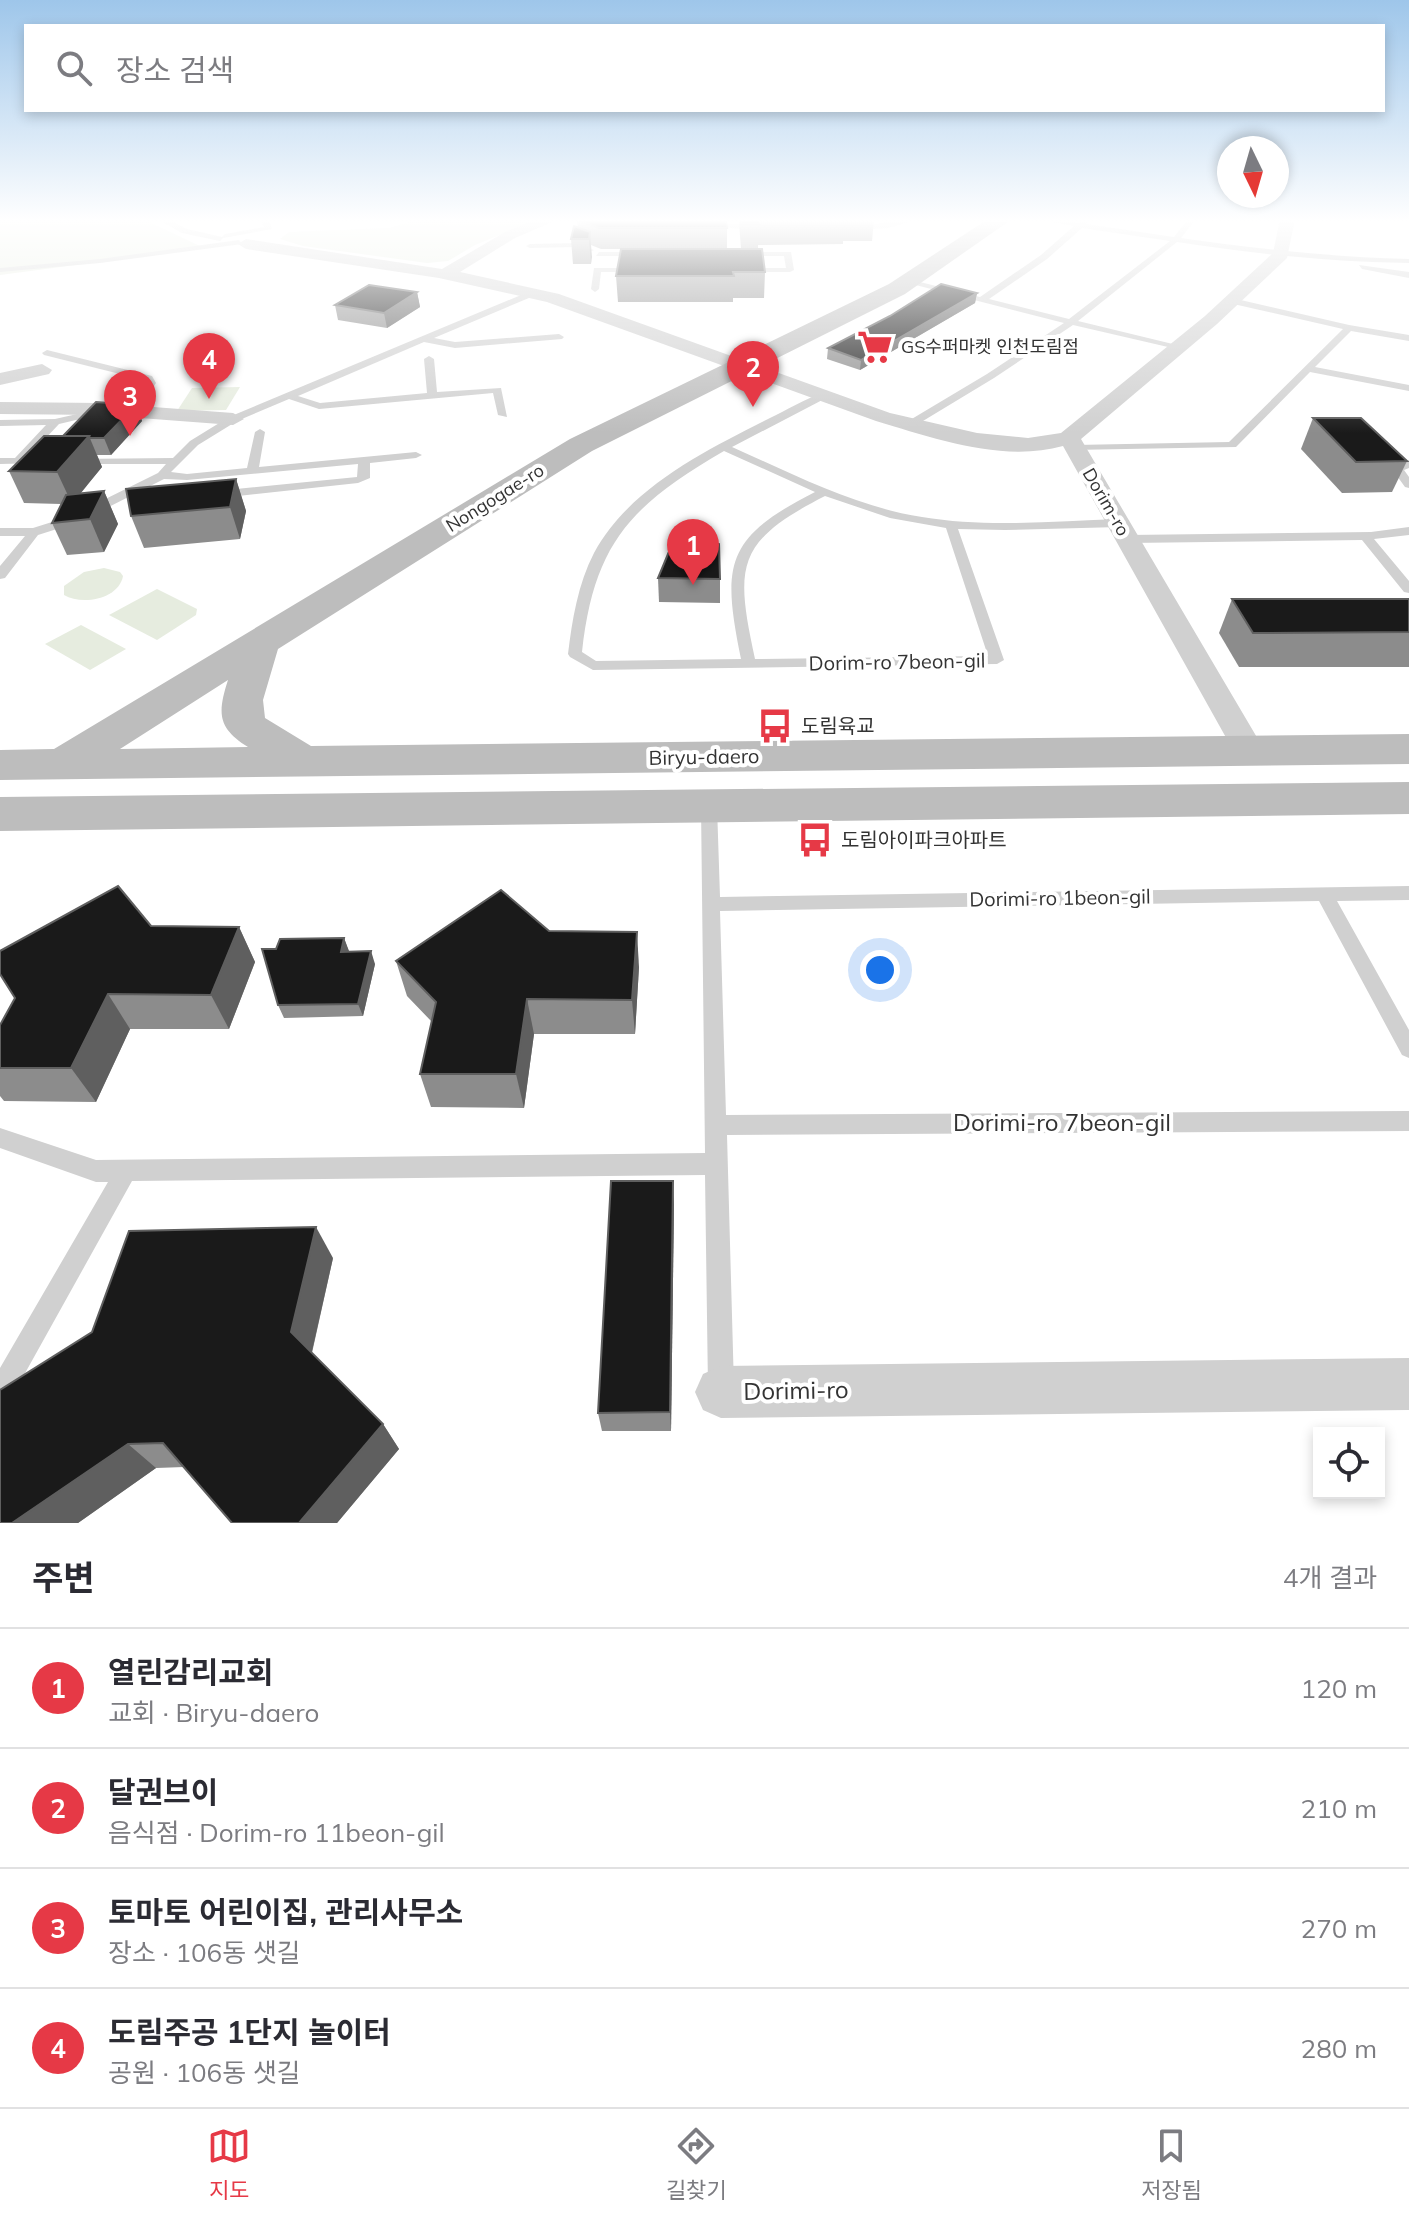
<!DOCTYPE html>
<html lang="ko">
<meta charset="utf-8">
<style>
:root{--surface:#fff;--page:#f7f7f7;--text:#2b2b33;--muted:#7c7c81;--line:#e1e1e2;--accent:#e63946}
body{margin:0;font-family:Mulish,"Noto Sans KR",sans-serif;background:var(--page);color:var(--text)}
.controls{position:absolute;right:24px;bottom:24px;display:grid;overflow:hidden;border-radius:0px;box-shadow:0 4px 12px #0003}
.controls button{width:72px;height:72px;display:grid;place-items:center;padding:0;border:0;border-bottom:2px solid var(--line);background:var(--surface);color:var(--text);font:40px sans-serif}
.compass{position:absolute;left:1217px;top:136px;width:72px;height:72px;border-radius:50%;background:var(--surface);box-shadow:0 4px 12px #0003;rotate:175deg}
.you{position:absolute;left:880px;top:970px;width:28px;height:28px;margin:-20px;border:6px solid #fff;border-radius:50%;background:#1a73e8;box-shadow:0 0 0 12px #1a73e833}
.badge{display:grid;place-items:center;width:52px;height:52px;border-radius:50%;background:var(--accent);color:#fff;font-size:26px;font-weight:700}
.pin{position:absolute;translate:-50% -66px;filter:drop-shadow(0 2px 4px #0008)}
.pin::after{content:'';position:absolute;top:42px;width:28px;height:24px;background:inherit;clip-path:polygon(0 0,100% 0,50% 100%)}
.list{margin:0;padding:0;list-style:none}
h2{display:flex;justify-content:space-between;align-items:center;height:104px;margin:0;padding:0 32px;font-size:34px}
h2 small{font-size:26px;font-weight:400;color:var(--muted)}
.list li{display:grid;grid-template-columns:52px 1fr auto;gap:24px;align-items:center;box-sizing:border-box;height:120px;padding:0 32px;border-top:2px solid var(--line)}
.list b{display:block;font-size:30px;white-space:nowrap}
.list p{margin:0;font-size:26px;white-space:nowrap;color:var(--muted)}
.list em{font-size:26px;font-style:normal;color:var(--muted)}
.icon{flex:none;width:44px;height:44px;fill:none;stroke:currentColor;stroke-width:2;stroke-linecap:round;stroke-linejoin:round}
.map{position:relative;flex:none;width:1409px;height:1523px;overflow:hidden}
.search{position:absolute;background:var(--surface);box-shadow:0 4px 12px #0003;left:24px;right:24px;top:24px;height:88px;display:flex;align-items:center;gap:20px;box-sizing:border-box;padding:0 28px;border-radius:0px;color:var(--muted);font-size:30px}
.sheet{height:584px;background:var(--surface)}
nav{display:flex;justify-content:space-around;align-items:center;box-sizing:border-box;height:112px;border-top:2px solid var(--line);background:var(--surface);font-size:22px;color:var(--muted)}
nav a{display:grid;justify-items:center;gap:4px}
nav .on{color:var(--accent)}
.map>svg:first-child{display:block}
.green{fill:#e6ecdf}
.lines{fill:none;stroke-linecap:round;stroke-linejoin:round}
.lane{fill:#d0d0d0;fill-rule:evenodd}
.street{fill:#d0d0d0;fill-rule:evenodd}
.secondary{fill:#bdbdbd;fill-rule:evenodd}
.wall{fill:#8c8c8c}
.shaded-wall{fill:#5f5f5f}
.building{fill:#1a1a1a;stroke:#5f5f5f;stroke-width:2}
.labels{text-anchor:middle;stroke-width:8;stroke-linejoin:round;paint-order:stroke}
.far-poi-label{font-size:18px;fill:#333;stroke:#fff;text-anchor:start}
.far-street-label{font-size:18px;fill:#333;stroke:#fff}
.street-label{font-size:20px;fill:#333;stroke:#fff}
.poi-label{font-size:20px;fill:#333;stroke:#fff;text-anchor:start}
.near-street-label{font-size:24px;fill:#333;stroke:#fff}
</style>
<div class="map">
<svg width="1409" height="1523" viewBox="0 0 1409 1523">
<rect width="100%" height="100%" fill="#fff"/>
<g class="green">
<path d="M 0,219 L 143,219 L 204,248 L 0,275 Z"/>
<path d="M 418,219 L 539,219 L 475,245 L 448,261 L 427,263 L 303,246 L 280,239 L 289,232 L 389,228 Z"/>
<path d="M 240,387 L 226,410 L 177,411 L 192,388 Z"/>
<path d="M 104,568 L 120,572 L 123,576 C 119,599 82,606 64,595 L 64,586 L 84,572 Z"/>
<path d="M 157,589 L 197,609 L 196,615 L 157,640 L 109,615 Z"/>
<path d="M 81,625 L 126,649 L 90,670 L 45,644 Z"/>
</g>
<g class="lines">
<g class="lane">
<path d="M 157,219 L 167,219 L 187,229 L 222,237 L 225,234 L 264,227 L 261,219 L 269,219 L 272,229 L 223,238 L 220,241 L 182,233 Z"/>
<path d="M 906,219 L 920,219 L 888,228 L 854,230 L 850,228 Z"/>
<path d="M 1036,219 L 1079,223 L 1087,219 L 1086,224 L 1174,237 L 1188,219 L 1196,219 L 1181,238 C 1258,249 1331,257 1409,259 L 1409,263 C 1329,262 1256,254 1177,242 L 1078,321 L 1181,346 L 1181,350 L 1073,325 L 994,378 L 913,427 L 905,427 L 905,423 L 987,374 L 1064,323 L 904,282 L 908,279 L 980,297 L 1041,255 L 1074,226 ZM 1082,228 L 1170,241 L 1069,319 L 989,299 L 1047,259 Z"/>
<path d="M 707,222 L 759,226 L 763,228 L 759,230 L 704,226 Z"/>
<path d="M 239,240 L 242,244 L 100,263 L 0,272 L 0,268 L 100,259 Z"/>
<path d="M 576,243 L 594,250 L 590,252 L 575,247 L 530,248 L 526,246 L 530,244 Z"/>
<path d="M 599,252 L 641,252 L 645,254 L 641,256 L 596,256 Z"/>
<path d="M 738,252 L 791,252 L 794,270 L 790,272 L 741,272 L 744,268 L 786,268 L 784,256 L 741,256 Z"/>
<path d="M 1359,265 L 1409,272 L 1409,278 L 1362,269 Z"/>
<path d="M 594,268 L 637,268 L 641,270 L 637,272 L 601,272 L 599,289 L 595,292 L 591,289 Z"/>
<path d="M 533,290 L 536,291 L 536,295 L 434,338 L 455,342 L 559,334 L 564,337 L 562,339 L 455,348 L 424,342 L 298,396 L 320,403 L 427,393 L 424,359 L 429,356 L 434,359 L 437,392 L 501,388 L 507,417 L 498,415 L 493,393 L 319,409 L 289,399 L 237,421 L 198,445 L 171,472 L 187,474 L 247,468 L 255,432 L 260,429 L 265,432 L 259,467 L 416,452 L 422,455 L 416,458 L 370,463 L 370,478 L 358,483 L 220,498 L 216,497 L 216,491 L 357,477 L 358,464 L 187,480 L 164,479 L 79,522 L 38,535 L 5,578 L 0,579 L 0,566 L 25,536 L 0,536 L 0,528 L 33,528 L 71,516 L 158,473 L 166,464 L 78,464 L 74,463 L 74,459 L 173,458 L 190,441 L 229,417 Z"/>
<path d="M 1232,298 L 1349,325 L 1409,335 L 1409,341 L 1351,331 L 1315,367 L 1409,385 L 1409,391 L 1310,372 L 1236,447 L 1071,450 L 1069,448 L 1075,445 L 1229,442 L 1343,329 L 1229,303 L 1228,301 Z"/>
<path d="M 47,350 L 152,376 L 156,383 L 151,390 L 93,416 L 59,424 L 27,458 L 43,459 L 43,463 L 0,464 L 0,458 L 15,458 L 46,425 L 0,426 L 0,420 L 55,419 L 86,412 L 146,383 L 144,380 L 44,355 L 42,353 Z"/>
<path d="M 824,392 L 828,393 L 828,397 L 732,447 C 793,474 856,507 922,517 C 987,528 1054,521 1119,519 L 1125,523 L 1119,527 L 1005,530 L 958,529 L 1004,660 L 997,664 L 593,670 L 570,657 L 568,654 C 572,620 578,584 594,553 C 629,488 705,451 768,419 C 787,410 805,399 824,392 ZM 724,451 L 815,492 C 724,538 722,565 741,659 L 596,661 L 582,652 C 594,543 631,505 724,451 ZM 825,496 L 890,518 L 946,528 L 988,656 L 755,659 C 735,566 735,542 825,496 Z"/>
<path d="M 1409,460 L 1409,468 L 1404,470 L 1409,477 L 1409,488 L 1405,487 L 1392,469 Z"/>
<path d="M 1409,527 L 1409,535 L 1374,539 L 1409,581 L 1409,593 L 1404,592 L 1362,540 L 1128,543 L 1122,539 L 1128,535 L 1371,532 Z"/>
<path d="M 709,800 L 715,802 L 717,806 L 720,897 L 1409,886 L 1409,900 L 1337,901 L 1409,1030 L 1409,1058 L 1402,1055 L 1319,901 L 720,911 L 726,1115 L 1409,1111 L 1409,1131 L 727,1135 L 734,1388 L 730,1397 L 721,1401 L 712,1397 L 708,1388 L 705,1175 L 132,1181 L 9,1402 L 0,1406 L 0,1368 L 108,1182 L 96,1182 L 0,1148 L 0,1128 L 96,1160 L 705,1153 L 701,806 L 703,802 Z"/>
</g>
<g class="street">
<path d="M 537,219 L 559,219 L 515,238 L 460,272 L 559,294 L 890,413 L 977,433 L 1028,438 L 1061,433 L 1205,316 L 1273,253 L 1280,219 L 1295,219 L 1287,258 L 1217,324 L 1081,439 L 1265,751 L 1260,759 L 1249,762 L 1238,759 L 1063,446 C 1003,463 933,438 876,421 L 547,302 L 439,278 L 246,249 L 238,244 L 246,239 L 442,269 L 505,232 Z"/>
<path d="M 42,364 L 52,370 L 49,374 L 0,385 L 0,373 Z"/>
<path d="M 0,402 L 100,403 L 233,413 L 244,419 L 233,425 L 100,415 L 0,414 Z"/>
<path d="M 1409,1358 L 1409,1410 L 721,1418 L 703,1410 L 695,1392 L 703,1374 L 721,1366 Z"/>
</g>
<g class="secondary">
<path d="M 988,219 L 1012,219 L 905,294 L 592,451 L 278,649 L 263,700 L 265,718 L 311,746 L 1409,734 L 1409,764 L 0,780 L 0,750 L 54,749 L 570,439 L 889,284 ZM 228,680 C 217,714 218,728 248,747 L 120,749 Z"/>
<path d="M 1409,782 L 1409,814 L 0,831 L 0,797 Z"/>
</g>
</g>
<g class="wall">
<path d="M 577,219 L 727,228 L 727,249 L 601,249 L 591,245 L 591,264 L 573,264 L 571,239 L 578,227 Z"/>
<path d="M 737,219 L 874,219 L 872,241 L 843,241 L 843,244 L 758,245 L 758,249 L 741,249 L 739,222 Z"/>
<path d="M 621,249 L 765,272 L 764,298 L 733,298 L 733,302 L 618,302 L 616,276 Z"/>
<path d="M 417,292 L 420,307 L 387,328 L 338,320 L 335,305 Z"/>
<path d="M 977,293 L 975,303 L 860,370 L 827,359 L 828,348 Z"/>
<path d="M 136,405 L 142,421 L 111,455 L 97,455 L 102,467 L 80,493 L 104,491 L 118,524 L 104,552 L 67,555 L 52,523 L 61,504 L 24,503 L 9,471 Z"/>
<path d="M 1313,418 L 1407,461 L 1392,492 L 1342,493 L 1301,449 Z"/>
<path d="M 236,479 L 246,511 L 240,539 L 144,548 L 131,516 Z"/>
<path d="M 658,578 L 720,579 L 720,603 L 659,602 Z"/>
<path d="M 1232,599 L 1409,599 L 1409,667 L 1239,667 L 1219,633 Z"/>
<path d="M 151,926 L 239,927 L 255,962 L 229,1029 L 130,1029 L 96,1102 L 4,1101 L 0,1096 L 0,1025 Z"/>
<path d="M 549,931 L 639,967 L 635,1034 L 534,1034 L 524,1108 L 431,1107 L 420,1074 L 432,1022 L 407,996 L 396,961 Z"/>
<path d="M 344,938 L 349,952 L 375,964 L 363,1016 L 284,1018 L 278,1005 L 276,949 Z"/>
<path d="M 674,1204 L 671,1431 L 602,1431 L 598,1413 Z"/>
<path d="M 333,1258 L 312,1353 L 383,1424 L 399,1449 L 337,1523 L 232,1523 L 184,1467 L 156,1468 L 78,1523 L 0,1523 Z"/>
</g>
<g class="shaded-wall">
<path d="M 590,232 L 592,257 L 591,264 L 589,239 Z"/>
<path d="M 417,292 L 420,307 L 387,328 L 384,313 Z"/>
<path d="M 977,293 L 975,303 L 860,370 L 861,360 Z"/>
<path d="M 136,405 L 142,421 L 111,455 L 104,438 Z"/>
<path d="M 89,436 L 102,467 L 72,504 L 57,472 Z"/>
<path d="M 236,479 L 246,511 L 240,539 L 230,507 Z"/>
<path d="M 104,491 L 118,524 L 104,552 L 90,519 Z"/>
<path d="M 239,927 L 255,962 L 229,1029 L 211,995 Z"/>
<path d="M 637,932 L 639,967 L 635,1034 L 632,1000 Z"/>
<path d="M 344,938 L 349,951 L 345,965 L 341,952 Z"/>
<path d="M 371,951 L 375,964 L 363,1016 L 358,1004 Z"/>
<path d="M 108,994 L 130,1029 L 96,1102 L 71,1068 Z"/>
<path d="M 527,999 L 534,1034 L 524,1108 L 516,1074 Z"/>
<path d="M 673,1181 L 674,1204 L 671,1431 L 670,1412 Z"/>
<path d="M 316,1227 L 333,1258 L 310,1360 L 291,1332 Z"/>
<path d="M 383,1424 L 399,1449 L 337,1523 L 299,1523 Z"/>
<path d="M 128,1444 L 156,1468 L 78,1523 L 12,1523 Z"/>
</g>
<g class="building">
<path d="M 726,219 L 727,228 L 599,228 L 577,220 Z"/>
<path d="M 741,219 L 844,219 L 845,220 L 758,220 L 759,224 L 741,224 Z"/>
<path d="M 574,226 L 590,232 L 589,239 L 571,239 Z"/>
<path d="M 621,249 L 762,249 L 765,272 L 733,272 L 734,276 L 616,276 Z"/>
<path d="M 941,284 L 977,293 L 861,360 L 828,348 L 890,316 Z"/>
<path d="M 369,285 L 417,292 L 384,313 L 335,305 Z"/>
<path d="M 96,402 L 136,405 L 104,438 L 90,438 L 89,436 L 63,436 Z"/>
<path d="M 1313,418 L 1361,418 L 1407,461 L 1356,462 Z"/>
<path d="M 44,436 L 89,436 L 57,472 L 9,471 Z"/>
<path d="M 236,479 L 230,507 L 131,516 L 126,489 Z"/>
<path d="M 104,491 L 90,519 L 52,523 L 66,495 Z"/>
<path d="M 675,537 L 719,544 L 720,579 L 658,578 Z"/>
<path d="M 1232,599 L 1409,599 L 1409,632 L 1253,633 Z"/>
<path d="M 118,886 L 151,926 L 239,927 L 211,995 L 108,994 L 71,1068 L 0,1068 L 0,1025 L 15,998 L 0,974 L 0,951 Z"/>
<path d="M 501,890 L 549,931 L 637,932 L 632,1000 L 527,999 L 516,1074 L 420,1074 L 436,1002 L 396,961 Z"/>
<path d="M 344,938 L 341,952 L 371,951 L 358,1004 L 278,1005 L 262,949 L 276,949 L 280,939 Z"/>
<path d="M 611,1181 L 673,1181 L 670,1412 L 598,1413 Z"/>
<path d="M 316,1227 L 291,1332 L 383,1424 L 299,1523 L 232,1523 L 163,1443 L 128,1444 L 12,1523 L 0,1523 L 0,1390 L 92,1332 L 129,1231 Z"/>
</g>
<linearGradient id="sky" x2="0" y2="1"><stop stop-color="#9ec6ea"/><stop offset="0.51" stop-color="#fff"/><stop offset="1" stop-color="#fff" stop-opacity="0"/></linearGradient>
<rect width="1409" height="433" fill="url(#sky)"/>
<defs>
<g id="supermarket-bare" transform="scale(2.76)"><path d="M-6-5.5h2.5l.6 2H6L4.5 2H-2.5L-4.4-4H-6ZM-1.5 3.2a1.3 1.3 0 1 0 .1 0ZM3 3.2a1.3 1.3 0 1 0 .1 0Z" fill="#e63946" stroke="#fff" stroke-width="2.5" paint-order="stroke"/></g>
<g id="bus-bare" transform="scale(2.76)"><path d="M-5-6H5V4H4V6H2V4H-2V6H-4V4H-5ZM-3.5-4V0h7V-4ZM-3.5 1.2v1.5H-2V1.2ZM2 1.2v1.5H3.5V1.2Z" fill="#e63946" stroke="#fff" stroke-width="2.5" paint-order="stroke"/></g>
</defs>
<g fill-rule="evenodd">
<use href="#supermarket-bare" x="875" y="347"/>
<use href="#bus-bare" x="775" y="726"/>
<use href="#bus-bare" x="815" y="840"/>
</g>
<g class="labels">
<g class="far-poi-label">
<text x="901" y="353">GS수퍼마켓 인천도림점</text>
</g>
<g class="far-street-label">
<text transform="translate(495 498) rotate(-32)" y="6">Nongogae-ro</text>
<text transform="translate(1106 502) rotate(60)" y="6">Dorim-ro</text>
</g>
<g class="street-label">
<text transform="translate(897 662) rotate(-1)" y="7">Dorim-ro 7beon-gil</text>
<text transform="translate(704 757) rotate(-1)" y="7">Biryu-daero</text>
<text transform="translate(1060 898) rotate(-1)" y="7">Dorimi-ro 1beon-gil</text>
</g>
<g class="poi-label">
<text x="801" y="733">도림육교</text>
<text x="841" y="847">도림아이파크아파트</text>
</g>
<g class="near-street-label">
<text x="1062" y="1131">Dorimi-ro 7beon-gil</text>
<text transform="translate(796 1391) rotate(-1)" y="8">Dorimi-ro</text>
</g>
</g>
</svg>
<div class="controls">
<button><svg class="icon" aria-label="locate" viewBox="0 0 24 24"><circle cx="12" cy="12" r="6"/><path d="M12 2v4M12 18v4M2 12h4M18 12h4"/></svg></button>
</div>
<svg class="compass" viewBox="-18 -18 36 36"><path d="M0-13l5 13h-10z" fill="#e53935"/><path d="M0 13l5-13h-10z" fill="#7c7c81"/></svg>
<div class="you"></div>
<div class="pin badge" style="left:693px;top:585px">1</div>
<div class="pin badge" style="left:753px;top:407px">2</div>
<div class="pin badge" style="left:130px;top:436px">3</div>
<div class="pin badge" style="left:209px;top:399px">4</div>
<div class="search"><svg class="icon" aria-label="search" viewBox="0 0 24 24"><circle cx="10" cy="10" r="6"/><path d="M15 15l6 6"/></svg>장소 검색</div>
</div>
<section class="sheet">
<h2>주변<small>4개 결과</small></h2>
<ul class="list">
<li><span class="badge">1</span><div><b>열린감리교회</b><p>교회 · Biryu-daero</p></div><em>120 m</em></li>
<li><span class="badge">2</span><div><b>달권브이</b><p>음식점 · Dorim-ro 11beon-gil</p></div><em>210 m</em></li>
<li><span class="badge">3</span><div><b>토마토 어린이집, 관리사무소</b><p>장소 · 106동 샛길</p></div><em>270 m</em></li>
<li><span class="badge">4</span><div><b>도림주공 1단지 놀이터</b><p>공원 · 106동 샛길</p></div><em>280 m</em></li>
</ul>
</section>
<nav>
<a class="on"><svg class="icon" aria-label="map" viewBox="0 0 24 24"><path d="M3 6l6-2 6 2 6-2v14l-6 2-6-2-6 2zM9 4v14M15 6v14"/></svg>지도</a>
<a><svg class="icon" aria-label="directions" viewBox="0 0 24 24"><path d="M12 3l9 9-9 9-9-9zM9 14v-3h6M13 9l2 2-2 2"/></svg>길찾기</a>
<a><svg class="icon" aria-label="saved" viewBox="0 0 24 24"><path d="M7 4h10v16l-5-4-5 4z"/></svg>저장됨</a>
</nav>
